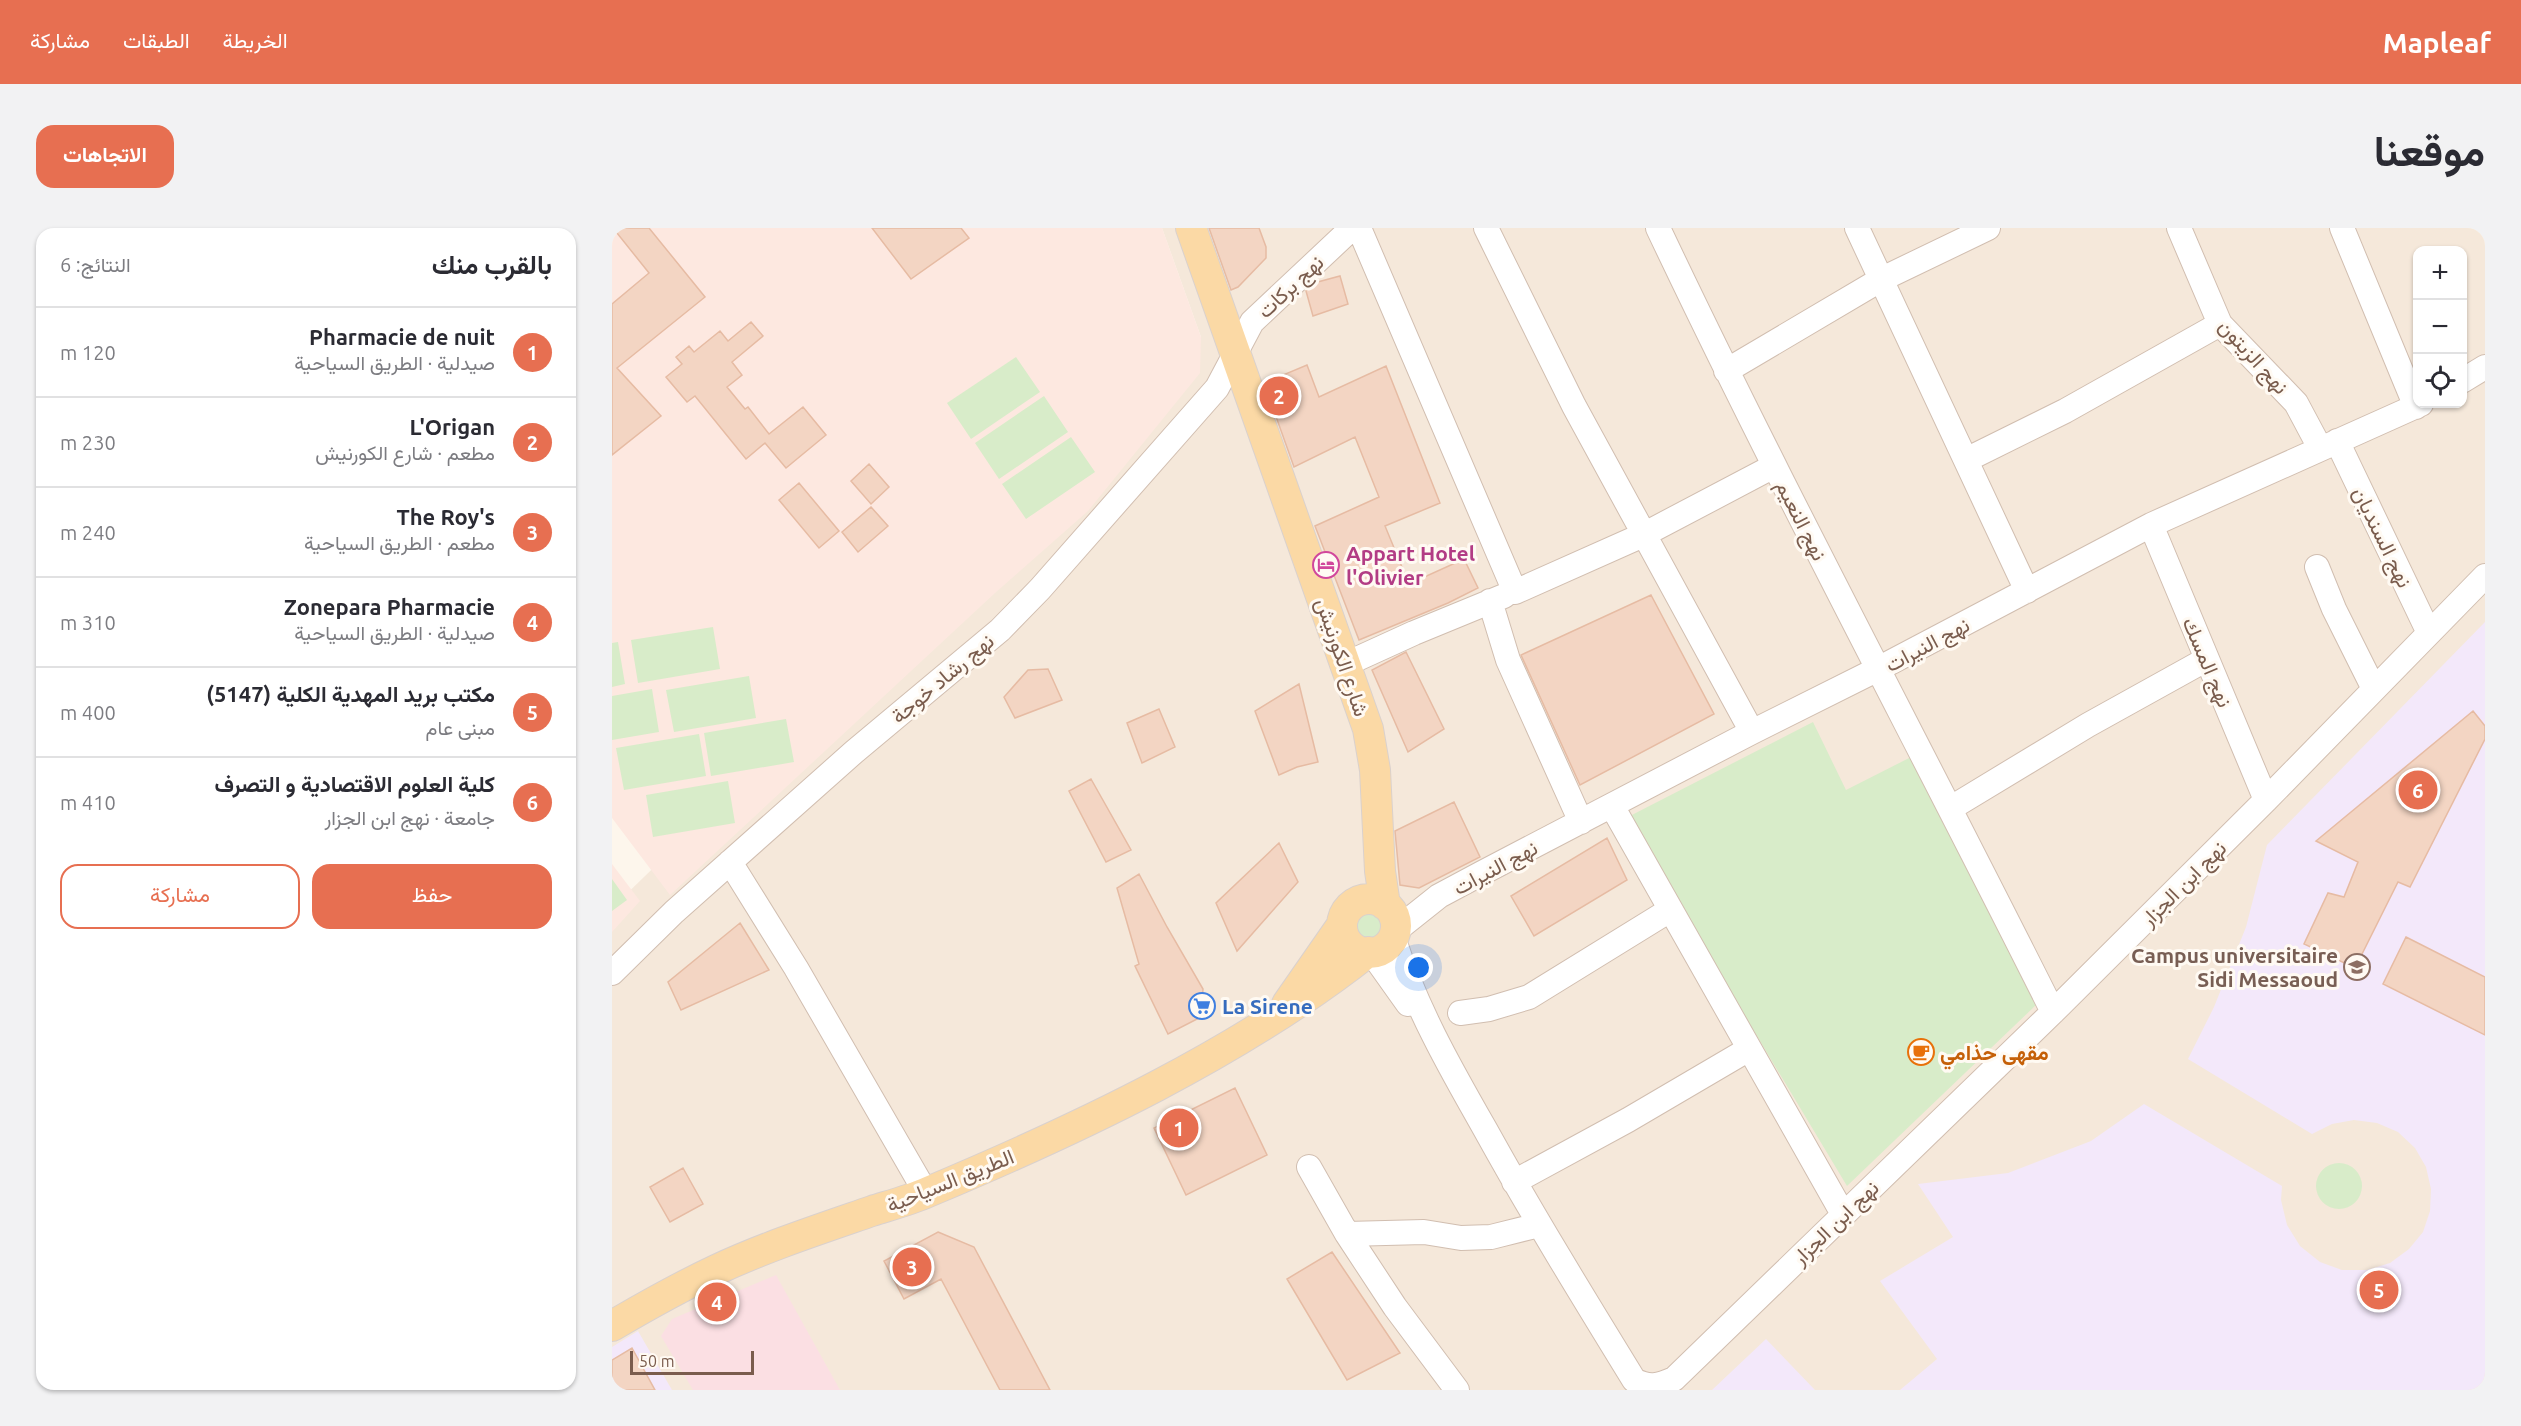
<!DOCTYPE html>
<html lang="ar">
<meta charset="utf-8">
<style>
:root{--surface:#fff;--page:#f2f2f3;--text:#2b2b33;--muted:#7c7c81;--line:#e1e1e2;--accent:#e76f51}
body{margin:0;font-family:Ubuntu,Vazirmatn,sans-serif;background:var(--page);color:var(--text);direction:rtl}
.controls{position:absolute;right:18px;top:18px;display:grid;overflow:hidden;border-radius:12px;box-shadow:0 2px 4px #0004}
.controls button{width:54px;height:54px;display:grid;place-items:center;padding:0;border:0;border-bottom:2px solid var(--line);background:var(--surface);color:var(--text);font:30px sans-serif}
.scale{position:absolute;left:18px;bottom:15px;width:124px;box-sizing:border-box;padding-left:6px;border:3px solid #7a5c4d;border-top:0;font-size:16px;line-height:21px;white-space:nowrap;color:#7a5c4d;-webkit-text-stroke:4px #fffaf3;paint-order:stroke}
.you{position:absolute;left:807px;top:740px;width:21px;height:21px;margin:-15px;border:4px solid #fff;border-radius:50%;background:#1a73e8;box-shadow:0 0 0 9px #1a73e833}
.badge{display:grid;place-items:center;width:39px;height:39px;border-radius:50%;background:var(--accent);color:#fff;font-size:20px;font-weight:700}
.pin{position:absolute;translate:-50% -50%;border:3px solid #fff;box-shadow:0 2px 6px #0006}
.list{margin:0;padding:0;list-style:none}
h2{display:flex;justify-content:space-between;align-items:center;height:78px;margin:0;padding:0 24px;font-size:26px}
h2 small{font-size:20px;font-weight:400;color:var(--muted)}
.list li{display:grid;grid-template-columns:39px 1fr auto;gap:18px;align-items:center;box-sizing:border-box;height:90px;padding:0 24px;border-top:2px solid var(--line)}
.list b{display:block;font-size:22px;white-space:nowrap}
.list p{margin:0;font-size:20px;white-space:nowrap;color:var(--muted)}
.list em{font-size:20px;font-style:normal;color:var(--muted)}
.actions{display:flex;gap:12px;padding:18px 24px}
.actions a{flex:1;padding:14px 0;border:2px solid var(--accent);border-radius:18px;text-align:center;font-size:21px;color:var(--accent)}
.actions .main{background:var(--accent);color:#fff}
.icon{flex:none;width:33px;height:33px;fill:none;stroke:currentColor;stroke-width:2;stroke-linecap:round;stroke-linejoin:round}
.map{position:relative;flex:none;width:1873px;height:1162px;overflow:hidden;direction:ltr;border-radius:18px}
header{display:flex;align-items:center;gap:36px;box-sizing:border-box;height:84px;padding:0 30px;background:var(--accent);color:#fff}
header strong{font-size:28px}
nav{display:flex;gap:33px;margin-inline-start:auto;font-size:21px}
.intro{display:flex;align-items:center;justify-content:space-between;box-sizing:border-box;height:144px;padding:0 36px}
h1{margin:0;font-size:42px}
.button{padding:15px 27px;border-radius:18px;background:var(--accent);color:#fff;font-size:21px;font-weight:700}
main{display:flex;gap:36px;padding:0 36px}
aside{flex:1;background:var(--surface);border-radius:18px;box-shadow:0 2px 4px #0004}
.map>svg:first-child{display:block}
.residential{fill:#f5e8da;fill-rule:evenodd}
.commercial{fill:#fde8e0}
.education{fill:#f3e8fa}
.medical{fill:#fbdfe3}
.green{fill:#d8ecc9}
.building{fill:#f3d5c3;stroke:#e6bba3;stroke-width:1.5}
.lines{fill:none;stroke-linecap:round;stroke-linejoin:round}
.minor-casing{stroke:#d1beb0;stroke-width:26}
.major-casing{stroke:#dad1cd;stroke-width:32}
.minor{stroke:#fff;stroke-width:24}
.major{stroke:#fbd9a5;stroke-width:30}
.labels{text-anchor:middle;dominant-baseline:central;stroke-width:6;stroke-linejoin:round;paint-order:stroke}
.street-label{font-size:21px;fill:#7a5c4d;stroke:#fffaf3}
.hotel-label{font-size:21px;font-weight:bold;fill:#b23c85;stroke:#fffaf3;text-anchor:start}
.education-label{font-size:21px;font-weight:bold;fill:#785e54;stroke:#fffaf3;text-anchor:end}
.shop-label{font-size:21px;font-weight:bold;fill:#366cbe;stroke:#fffaf3;text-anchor:start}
.food-label{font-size:21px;font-weight:bold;fill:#c56008;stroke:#fffaf3;text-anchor:start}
</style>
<header>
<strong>Mapleaf</strong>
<nav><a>الخريطة</a><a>الطبقات</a><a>مشاركة</a></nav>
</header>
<div class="intro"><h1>موقعنا</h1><a class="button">الاتجاهات</a></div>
<main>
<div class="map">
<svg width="1873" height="1162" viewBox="0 0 1873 1162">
<rect width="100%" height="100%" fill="#fdf6ec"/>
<!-- residential -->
<path class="residential" d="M 550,0 L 1873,0 L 1873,1162 L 0,1162 L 0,680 L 589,109 ZM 1806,22 L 1850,22 L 1850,176 L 1806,176 Z"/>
<!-- commercial -->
<path class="commercial" d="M 0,0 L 550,0 L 589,109 L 588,145 L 476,283 L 383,365 L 58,667 L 0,590 Z
M 0,636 L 28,673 L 0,704 Z"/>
<!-- education -->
<path class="education" d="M 1873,394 L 1873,1162 L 1288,1162 L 1325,1131 L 1268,1053 L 1341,1009 L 1306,956 L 1396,945 L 1479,913 L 1532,876 L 1670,958 L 1669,972 L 1675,997 L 1688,1018 L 1708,1034 L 1730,1042 L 1755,1042 L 1778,1035 L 1797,1021 L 1811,1004 L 1818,983 L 1819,961 L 1814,939 L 1803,920 L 1786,904 L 1765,895 L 1742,892 L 1720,896 L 1700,906 L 1576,831 L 1602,779 L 1634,699 L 1655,617 Z
M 26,1103 L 60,1162 L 0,1162 L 0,1119 Z
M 1154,1111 L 1203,1162 L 1100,1162 Z"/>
<!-- medical -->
<path class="medical" d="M 164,1047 L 228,1162 L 81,1162 L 49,1108 L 60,1091 Z"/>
<!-- green -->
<path class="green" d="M 404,129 L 428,164 L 359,211 L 335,175 Z
M 432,168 L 456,204 L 387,251 L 363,215 Z
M 459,209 L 483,244 L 414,291 L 390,256 Z
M 101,399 L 108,441 L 26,455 L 19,412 Z
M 6,414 L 13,456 L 0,459 L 0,415 Z
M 137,448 L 144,490 L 62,504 L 54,462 Z
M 40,461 L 47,504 L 0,512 L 0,468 Z
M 174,491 L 182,534 L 99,548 L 92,505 Z
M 1201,494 L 1234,562 L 1303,527 L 1424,777 L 1235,958 L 1014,590 Z
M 87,506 L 94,548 L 12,562 L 4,520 Z
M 116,553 L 123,595 L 41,609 L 34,567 Z
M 0,651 L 15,672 L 0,683 Z
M740 699a17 17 0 1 1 34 0a17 17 0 1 1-34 0Z
M1704 958a23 23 0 1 1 46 0a23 23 0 1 1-46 0Z"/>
<!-- building -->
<path class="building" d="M 1,0 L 37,0 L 93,69 L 5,140 L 49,188 L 0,227 L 0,76 L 37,45 Z
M 260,0 L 349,0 L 357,10 L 299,51 Z
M 597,0 L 647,0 L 654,19 L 654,30 L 626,59 L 619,62 Z
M 728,48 L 736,76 L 701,88 L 694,63 L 702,55 Z
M 139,94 L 151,108 L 120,134 L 130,147 L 115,159 L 133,181 L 136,179 L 157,206 L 191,179 L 214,207 L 174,240 L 153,215 L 134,231 L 83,168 L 75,174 L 54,149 L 70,136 L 64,129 L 77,118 L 82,124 L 108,103 L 116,113 Z
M 695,137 L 707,169 L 774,138 L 828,275 L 773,298 L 797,356 L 852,331 L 866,360 L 836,375 L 747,412 L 703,298 L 767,269 L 743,209 L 682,239 L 652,155 Z
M 257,236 L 277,259 L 259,276 L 239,253 Z
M 187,255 L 227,303 L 207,320 L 167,272 Z
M 259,279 L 276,298 L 246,324 L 230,304 Z
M 1039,367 L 1102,486 L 968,557 L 909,427 Z
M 794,424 L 832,501 L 796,524 L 760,442 Z
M 436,441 L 450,472 L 403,490 L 392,469 L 416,442 Z
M 687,456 L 706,534 L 685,539 L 667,547 L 643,483 Z
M 547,481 L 563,519 L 530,535 L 515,495 Z
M 1861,483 L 1873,498 L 1873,511 L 1798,659 L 1786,654 L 1743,740 L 1692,716 L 1716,665 L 1732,669 L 1746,634 L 1704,613 Z
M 479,551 L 519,622 L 494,634 L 457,563 Z
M 842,574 L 868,629 L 807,660 L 788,657 L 783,603 Z
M 995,610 L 1015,652 L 922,708 L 899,668 Z
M 667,615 L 686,654 L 625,723 L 604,675 Z
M 527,646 L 555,699 L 591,761 L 589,789 L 556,806 L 523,738 L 527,736 L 505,660 Z
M 128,695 L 157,742 L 69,782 L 56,754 Z
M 1794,709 L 1873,749 L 1873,807 L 1771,756 Z
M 623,860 L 655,927 L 574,967 L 542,900 Z
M 71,940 L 91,976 L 58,994 L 38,959 Z
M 326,1004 L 362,1019 L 438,1162 L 388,1162 L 329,1051 L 292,1071 L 272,1033 Z
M 720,1024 L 788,1125 L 735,1152 L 675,1051 Z
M 20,1120 L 43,1162 L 0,1162 L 0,1132 Z"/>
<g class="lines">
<defs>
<path id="minor" d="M 747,0 L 903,364 L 1031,307 L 1162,238
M 874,0 L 962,178 L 1140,504
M 1046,0 C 1171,264 1310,522 1441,784
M 1245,0 L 1415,363
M 1567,0 L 1608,96 L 1684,175 L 1708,220
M 1730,0 L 1804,179
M 1114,143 L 1268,52 L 1376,0
M 1850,153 L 1873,139
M 1725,213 L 1817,405
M 1354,232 L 1453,183 L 1608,96
M 1539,297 L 1654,572
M 1705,339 L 1722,381 L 1762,461
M 878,373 L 896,432 L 969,594
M 734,436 L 802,405 L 892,368
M 1000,578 L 1231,986
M 1339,580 L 1476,497 L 1595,431
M 118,634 L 184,740 L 314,965
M 783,703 L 827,668 L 870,645 L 1140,504 L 1266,441 L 1539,297 L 1809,176
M 781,709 C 803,778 837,838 873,901 C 920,986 971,1069 1022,1152 C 1037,1160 1046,1158 1062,1151 L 1441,784 L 1654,572 L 1873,348
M 759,724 L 796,776
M 0,745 L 62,684 L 242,524 L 388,402 L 428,361 L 605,160 L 640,94 L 740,0
M 848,785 L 877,781 L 917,769 L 1058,682
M 697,939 L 735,1006 L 783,1079 L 845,1162
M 902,954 L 1016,892 L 1137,821
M 735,1006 L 812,1004 L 849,1010 L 879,1009 L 927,997"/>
<path id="major" d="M 579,0 L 756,501 L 763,542 L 768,643 L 773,677
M730 698a27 27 0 1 1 54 0a27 27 0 1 1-54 0Z
M 675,776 L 730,697
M 0,1098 C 34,1078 68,1059 104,1042 C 153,1019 208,1001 260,983 C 279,977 298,972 316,964 C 466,901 628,825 756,724"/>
</defs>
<!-- minor casing -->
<use href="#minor" class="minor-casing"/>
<!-- major casing -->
<use href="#major" class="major-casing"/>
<!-- minor -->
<use href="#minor" class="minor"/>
<!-- major -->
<use href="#major" class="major"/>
</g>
<!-- icons -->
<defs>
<symbol id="hotel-ring" viewBox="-11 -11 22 22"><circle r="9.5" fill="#fffaf3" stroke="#d1479c" stroke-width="1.5"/><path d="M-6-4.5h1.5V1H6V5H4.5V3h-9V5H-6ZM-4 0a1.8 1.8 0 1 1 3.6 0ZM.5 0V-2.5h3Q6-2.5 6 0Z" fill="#d1479c"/></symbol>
<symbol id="university-ring" viewBox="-11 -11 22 22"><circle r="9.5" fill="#fffaf3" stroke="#8d6e63" stroke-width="1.5"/><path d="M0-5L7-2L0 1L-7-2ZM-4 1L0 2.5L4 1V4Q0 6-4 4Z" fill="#8d6e63"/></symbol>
<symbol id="supermarket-ring" viewBox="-11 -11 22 22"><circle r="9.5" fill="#fffaf3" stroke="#3f7fe0" stroke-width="1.5"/><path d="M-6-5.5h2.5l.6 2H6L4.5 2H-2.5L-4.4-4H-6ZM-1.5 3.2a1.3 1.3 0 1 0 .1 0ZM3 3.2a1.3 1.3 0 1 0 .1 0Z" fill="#3f7fe0"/></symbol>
<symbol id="cafe-ring" viewBox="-11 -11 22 22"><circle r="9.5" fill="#fffaf3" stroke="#e8710a" stroke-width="1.5"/><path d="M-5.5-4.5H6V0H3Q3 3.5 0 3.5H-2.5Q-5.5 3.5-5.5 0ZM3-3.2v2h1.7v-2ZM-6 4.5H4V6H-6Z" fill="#e8710a"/></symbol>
</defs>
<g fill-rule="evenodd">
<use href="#hotel-ring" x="699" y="322" width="30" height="30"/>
<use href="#university-ring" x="1730" y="724" width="30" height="30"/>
<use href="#supermarket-ring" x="575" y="763" width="30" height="30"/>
<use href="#cafe-ring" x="1294" y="809" width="30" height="30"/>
</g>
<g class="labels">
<!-- street labels -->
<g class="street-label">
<text transform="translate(678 58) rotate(-43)">نهج بركات</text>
<text transform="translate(1642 128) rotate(48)">نهج الزيتون</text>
<text transform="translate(1190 292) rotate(63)">نهج النعيم</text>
<text transform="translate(1771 309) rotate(64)">نهج السنديان</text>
<text transform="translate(1315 416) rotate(-28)">نهج النيرات</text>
<text transform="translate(731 429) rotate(71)">شارع الكورنيش</text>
<text transform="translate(1596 434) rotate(67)">نهج المسك</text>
<text transform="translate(330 450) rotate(-40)">نهج رشاد خوجة</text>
<text transform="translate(883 639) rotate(-28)">نهج النيرات</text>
<text transform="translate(1571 655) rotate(-45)">نهج ابن الجزار</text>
<text transform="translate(338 952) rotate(-22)">الطريق السياحية</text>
<text transform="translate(1223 994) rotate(-44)">نهج ابن الجزار</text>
</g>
<!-- hotel labels -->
<g class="hotel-label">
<text x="734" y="325">Appart Hotel<tspan x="734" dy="24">l'Olivier</tspan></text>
</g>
<!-- education labels -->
<g class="education-label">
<text x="1726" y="727">Campus universitaire<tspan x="1726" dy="24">Sidi Messaoud</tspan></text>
</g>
<!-- shop labels -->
<g class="shop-label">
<text x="610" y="778">La Sirene</text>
</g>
<!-- food labels -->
<g class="food-label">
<text x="1328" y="824">مقهى حذامي</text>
</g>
</g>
</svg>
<div class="controls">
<button>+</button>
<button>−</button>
<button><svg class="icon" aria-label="locate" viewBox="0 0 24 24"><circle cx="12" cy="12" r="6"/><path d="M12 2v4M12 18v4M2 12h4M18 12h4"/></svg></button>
</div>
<div class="scale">50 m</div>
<div class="you"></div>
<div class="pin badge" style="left:567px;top:900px">1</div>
<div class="pin badge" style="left:667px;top:168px">2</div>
<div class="pin badge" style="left:300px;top:1039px">3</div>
<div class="pin badge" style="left:105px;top:1074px">4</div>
<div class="pin badge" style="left:1767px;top:1062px">5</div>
<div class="pin badge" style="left:1806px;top:562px">6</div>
</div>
<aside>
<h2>بالقرب منك<small>النتائج: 6</small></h2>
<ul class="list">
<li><span class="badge">1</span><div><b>Pharmacie de nuit</b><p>صيدلية · الطريق السياحية</p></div><em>120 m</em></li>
<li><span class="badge">2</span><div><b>L'Origan</b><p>مطعم · شارع الكورنيش</p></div><em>230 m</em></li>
<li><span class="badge">3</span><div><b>The Roy's</b><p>مطعم · الطريق السياحية</p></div><em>240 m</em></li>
<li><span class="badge">4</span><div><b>Zonepara Pharmacie</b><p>صيدلية · الطريق السياحية</p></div><em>310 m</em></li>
<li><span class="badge">5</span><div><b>مكتب بريد المهدية الكلية (5147)</b><p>مبنى عام</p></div><em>400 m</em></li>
<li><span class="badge">6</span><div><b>كلية العلوم الاقتصادية و التصرف</b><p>جامعة · نهج ابن الجزار</p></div><em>410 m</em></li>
</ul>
<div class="actions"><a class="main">حفظ</a><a>مشاركة</a></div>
</aside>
</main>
